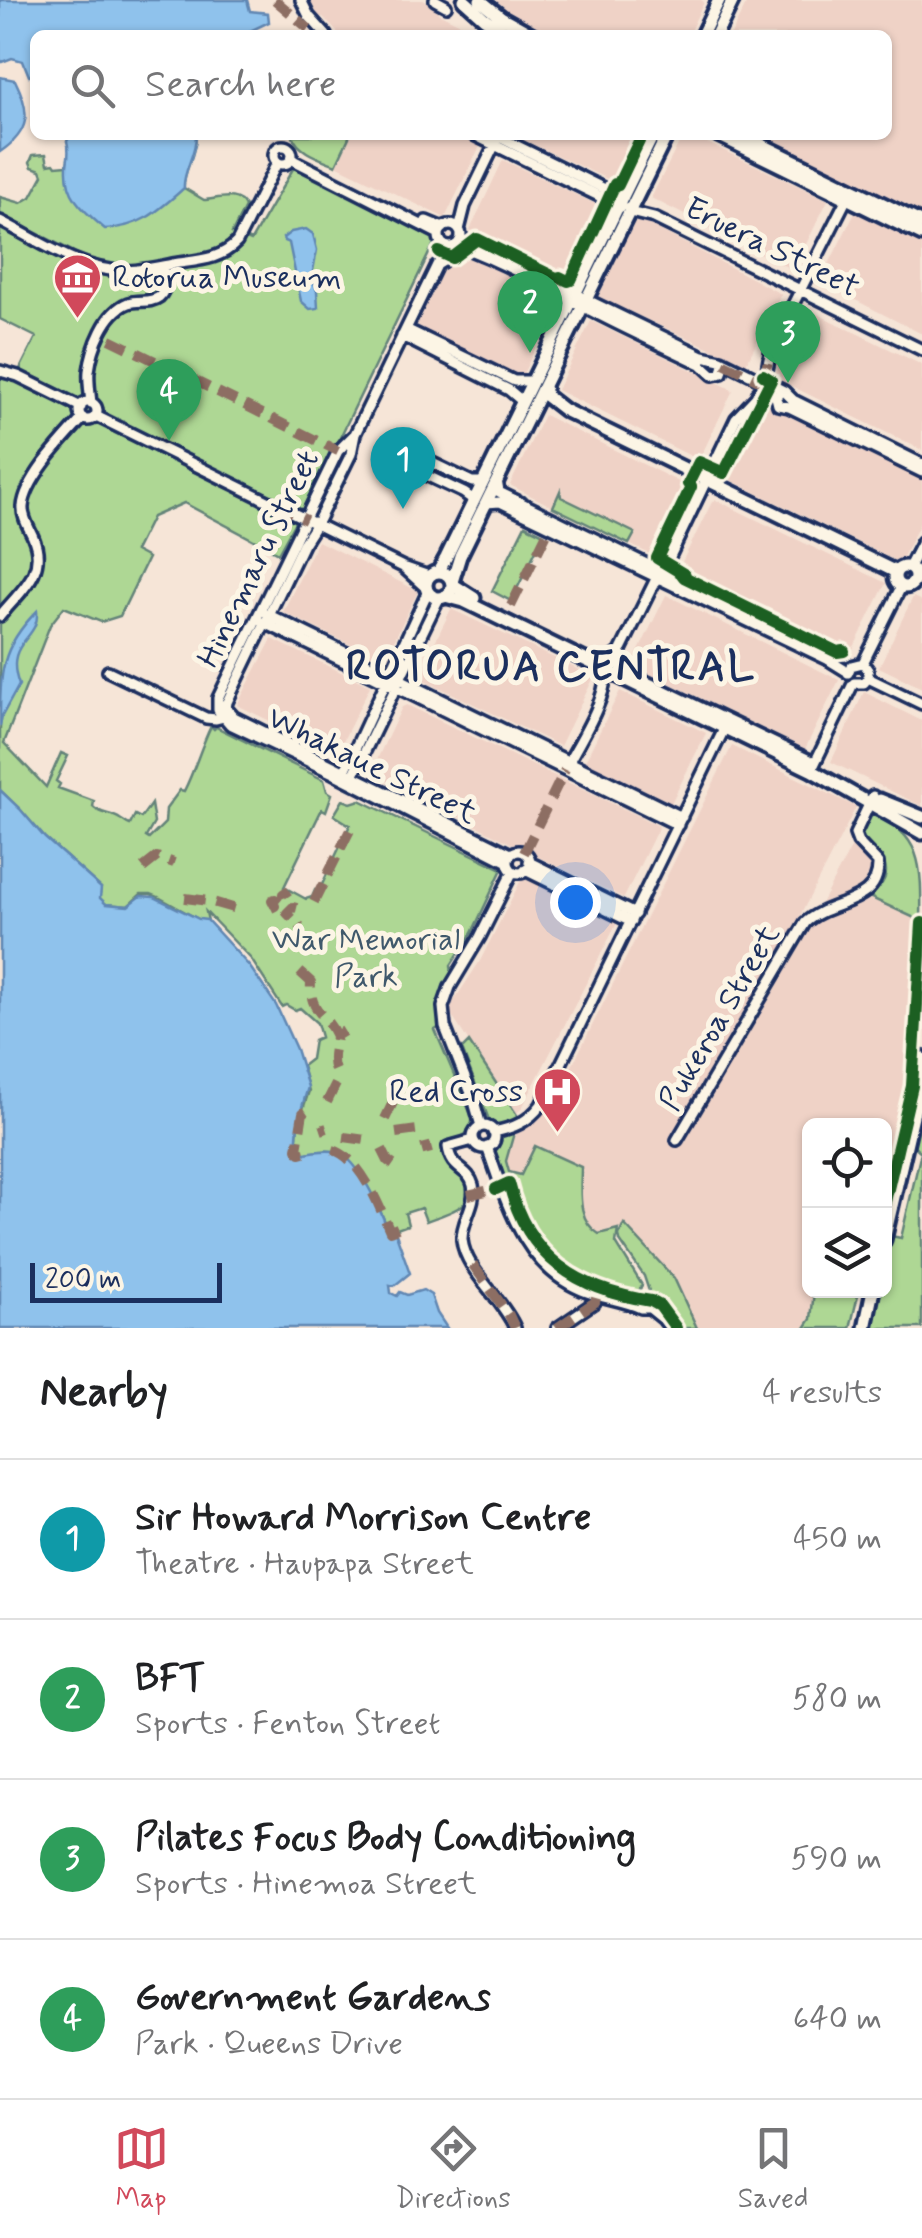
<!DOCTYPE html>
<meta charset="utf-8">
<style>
:root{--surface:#fff;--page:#f2f2f2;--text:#202124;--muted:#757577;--line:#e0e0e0;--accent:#d1495b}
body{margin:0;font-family:Mynerve,sans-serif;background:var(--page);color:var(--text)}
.controls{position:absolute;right:30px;bottom:30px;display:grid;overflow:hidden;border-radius:15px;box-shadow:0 2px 8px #0004}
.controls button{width:90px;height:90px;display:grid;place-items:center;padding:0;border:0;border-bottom:2px solid var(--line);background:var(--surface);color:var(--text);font:50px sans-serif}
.scale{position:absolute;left:30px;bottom:25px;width:192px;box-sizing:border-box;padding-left:10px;border:5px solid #1b2f5e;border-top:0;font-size:28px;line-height:35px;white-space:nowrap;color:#1b2f5e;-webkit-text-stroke:8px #fcf5e5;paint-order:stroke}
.you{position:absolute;left:575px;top:902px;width:35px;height:35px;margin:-25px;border:8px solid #fff;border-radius:50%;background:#1a73e8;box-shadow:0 0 0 15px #1a73e833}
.badge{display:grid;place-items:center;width:65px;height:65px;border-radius:50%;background:var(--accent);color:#fff;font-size:32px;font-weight:700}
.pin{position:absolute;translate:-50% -82px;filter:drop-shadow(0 2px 5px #0008)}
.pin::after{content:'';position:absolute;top:52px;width:35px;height:30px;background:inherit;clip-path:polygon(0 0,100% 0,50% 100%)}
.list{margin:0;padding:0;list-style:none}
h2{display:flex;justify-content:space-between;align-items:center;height:130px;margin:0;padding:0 40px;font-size:42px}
h2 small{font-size:32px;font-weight:400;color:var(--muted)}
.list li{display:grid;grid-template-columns:65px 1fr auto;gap:30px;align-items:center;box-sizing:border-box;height:160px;padding:0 40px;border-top:2px solid var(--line)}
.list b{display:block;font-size:38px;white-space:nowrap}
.list p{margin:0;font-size:32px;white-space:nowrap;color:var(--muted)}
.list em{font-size:32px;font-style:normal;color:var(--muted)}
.icon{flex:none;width:55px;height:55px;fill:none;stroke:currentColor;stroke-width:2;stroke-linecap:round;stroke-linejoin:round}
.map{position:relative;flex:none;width:922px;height:1328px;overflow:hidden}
.search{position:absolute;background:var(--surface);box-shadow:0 2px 8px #0004;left:30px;right:30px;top:30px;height:110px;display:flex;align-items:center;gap:25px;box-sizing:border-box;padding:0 35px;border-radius:15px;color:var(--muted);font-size:38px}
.sheet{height:770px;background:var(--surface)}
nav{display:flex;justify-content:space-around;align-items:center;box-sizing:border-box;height:140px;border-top:2px solid var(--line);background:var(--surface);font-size:28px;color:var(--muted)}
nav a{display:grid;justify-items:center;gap:5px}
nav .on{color:var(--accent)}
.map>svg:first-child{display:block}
.built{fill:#efd2c6}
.green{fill:#aed794;stroke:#648379;stroke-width:2.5}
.water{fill:#8fc2ec;stroke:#6187b3;stroke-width:2.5}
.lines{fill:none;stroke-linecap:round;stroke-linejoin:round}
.minor-casing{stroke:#1b2f5e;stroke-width:16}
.major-casing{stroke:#1b2f5e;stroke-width:19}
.minor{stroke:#fcf5e5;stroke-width:9}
.major{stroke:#fcf5e5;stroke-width:11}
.quiet{stroke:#8d6e63;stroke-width:10;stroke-dasharray:20 10;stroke-linecap:butt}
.cycleway-casing{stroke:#fcf5e5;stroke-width:19}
.cycleway{stroke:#1b5e20;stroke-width:12}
.labels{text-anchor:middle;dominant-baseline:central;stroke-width:10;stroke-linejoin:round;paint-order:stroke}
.street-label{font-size:32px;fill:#1b2f5e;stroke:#fcf5e5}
.poi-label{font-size:32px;fill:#1b2f5e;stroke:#fcf5e5;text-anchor:start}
.park-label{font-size:32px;fill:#40596c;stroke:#fcf5e5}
.district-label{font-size:42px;font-weight:bold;letter-spacing:2.5px;fill:#1b2f5e;stroke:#fcf5e5}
</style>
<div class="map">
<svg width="922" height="1328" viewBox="0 0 922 1328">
<rect width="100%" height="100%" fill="#f6e5d7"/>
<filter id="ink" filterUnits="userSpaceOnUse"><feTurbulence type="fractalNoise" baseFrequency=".01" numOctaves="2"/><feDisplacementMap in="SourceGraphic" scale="20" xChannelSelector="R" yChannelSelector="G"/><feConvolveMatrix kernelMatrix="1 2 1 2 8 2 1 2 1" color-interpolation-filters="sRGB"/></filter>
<g filter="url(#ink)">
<!-- built -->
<path class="built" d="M 308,0 L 423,0 L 437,7 L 438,13 L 483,35 L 340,35 L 323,17 L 315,17 Z
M 496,0 L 701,0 L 704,2 L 688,35 L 554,35 L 507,11 Z
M 748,0 L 922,0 L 922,215 L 758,135 L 887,135 L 887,35 L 731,35 Z
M 350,135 L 458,135 L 480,146 L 445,218 L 336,165 Z
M 513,135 L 639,135 L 616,183 Z
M 683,135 L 691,135 L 828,200 L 793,270 L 651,198 Z
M 503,160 L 604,208 L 571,275 L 567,277 L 470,230 Z
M 856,210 L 922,244 L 922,334 L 820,282 Z
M 633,216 L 781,294 L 746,364 L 594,296 Z
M 458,251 L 559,300 L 521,378 L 416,326 L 450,254 Z
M 807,309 L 922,365 L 922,450 L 773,377 Z
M 591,321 L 733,390 L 699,460 L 557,390 Z
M 760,399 L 922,478 L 922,519 L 900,563 L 720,475 Z
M 544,415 L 683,484 L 686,489 L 652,555 L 629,544 L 634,532 L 560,497 L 560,492 L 553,507 L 510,485 Z
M 716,500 L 886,583 L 853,649 L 850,651 L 679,568 L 712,502 Z
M 318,541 L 418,591 L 384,661 L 283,612 Z
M 666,595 L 839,680 L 805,749 L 632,665 Z
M 913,597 L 922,601 L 922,688 L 879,667 Z
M 451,609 L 594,677 L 560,746 L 418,677 Z
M 272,639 L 370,686 L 337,753 L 237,705 Z
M 620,691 L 706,733 L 671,803 L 585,761 Z
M 864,692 L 922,721 L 922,806 L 831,762 Z
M 407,705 L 659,826 L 624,898 L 526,851 L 371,772 L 402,707 Z
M 732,746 L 856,807 L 785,945 L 796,950 L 859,833 L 882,856 L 887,866 L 885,878 L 879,889 L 870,897 L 921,921 L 906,1087 L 893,1152 L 885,1152 L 884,1126 L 810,1126 L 810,1290 L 814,1291 L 811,1319 L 805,1328 L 697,1328 L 674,1278 L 625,1225 L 621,1229 L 612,1229 L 599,1234 L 585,1223 L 582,1208 L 581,1167 L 521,1176 L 508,1172 L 506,1161 L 514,1133 L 528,1127 L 544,1108 L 549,1112 Z
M 523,876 L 617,923 L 522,1108 L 516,1114 L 448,1010 L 480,961 Z"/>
<!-- green -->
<path class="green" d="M 71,135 L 196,135 C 196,155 182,173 184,188 L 204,200 C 218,199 238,191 245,207 L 232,233 L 251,241 L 294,167 L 433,235 L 434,243 L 306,508 L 302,509 L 278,553 L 184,503 L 152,517 L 135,551 L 148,558 L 120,616 L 101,622 L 64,607 L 50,625 L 4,743 L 46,787 L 61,753 L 68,756 L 56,781 L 60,784 L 58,788 L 94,801 L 93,807 C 100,814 112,813 120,819 C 124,821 126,824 130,825 L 135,815 L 141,818 L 151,804 L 154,823 L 146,837 L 149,839 L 165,823 L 166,809 L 180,790 L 184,791 C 195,769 200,749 211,726 L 214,729 L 216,727 L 324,780 L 327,791 L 332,794 L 326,811 L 322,809 L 284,887 L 306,899 L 312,897 L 315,890 L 319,891 L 350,825 L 334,815 L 343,800 L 351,803 L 360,800 L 502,869 L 472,933 L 451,965 L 452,974 C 440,991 435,1006 440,1027 L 435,1030 L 472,1117 C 474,1136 456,1139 443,1145 C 448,1161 450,1161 461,1173 C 488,1204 447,1213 426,1221 L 421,1208 L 405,1213 L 408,1225 L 389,1232 C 382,1213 358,1161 339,1153 C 329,1148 311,1153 300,1154 L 296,1150 L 298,1124 L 309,1091 L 302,1066 L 311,1059 L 314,1040 L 321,1037 L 317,1023 L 300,1008 L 295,1010 L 286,1005 L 282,1007 L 251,959 L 206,912 L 208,921 L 200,920 L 158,897 L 151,894 L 141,894 L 128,906 L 106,904 L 99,898 L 101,888 L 45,838 L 20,809 L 0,790 L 0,375 L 11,380 L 18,373 L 36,337 L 0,319 L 0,224 L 73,264 L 82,256 L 0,214 L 0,197 L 21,203 L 31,197 L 43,175 L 41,170 L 32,167 L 30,162 L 33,155 L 46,154 L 48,164 L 54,163 L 56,166 L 67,165 L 70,148 L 67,141 Z
M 292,135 L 350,135 L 336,165 C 319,158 299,153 292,135 Z
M 560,491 L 561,497 L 635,533 L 629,544 L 553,507 Z
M 525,525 L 544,534 L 511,601 L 492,591 Z
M 870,814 C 922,833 922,864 921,921 L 869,897 C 904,868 877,857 859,833 Z
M 469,1042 L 519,1118 C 510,1126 499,1126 489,1120 L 462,1049 Z
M 922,1111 L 922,1328 L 871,1328 L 879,1291 L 884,1290 L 885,1264 L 891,1236 L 901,1238 L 921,1152 L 912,1144 Z
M 514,1133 L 506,1161 L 509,1172 L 521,1175 L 535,1146 L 581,1167 C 581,1191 576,1220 599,1234 L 618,1229 L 616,1243 L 642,1285 L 638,1293 C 558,1276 545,1262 512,1188 L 507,1186 L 494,1151 L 499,1136 Z
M 624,1224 L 674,1278 L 697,1328 L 679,1328 L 668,1313 L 651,1297 L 644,1276 L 620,1241 L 619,1235 Z
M 814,1291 L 859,1291 L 850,1328 L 805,1328 L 811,1319 Z"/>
<!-- water -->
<path class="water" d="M 0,0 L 247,0 L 250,11 L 268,13 L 269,22 L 248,32 L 247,35 L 35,35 L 35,74 L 29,76 L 23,61 L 12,58 L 2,62 L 0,59 Z
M 0,77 L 15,80 C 31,112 31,131 0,152 Z
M 71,135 L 196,135 C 196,155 182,173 184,188 C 158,211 142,227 105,229 C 84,211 65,197 67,166 C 68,156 70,151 67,141 Z
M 306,229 L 313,234 L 317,250 L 312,276 L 317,291 L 318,308 L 310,309 L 301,301 L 289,243 L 284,241 L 283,238 L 291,232 Z
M 37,611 C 40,641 3,640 19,685 L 2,716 L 0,726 C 0,672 0,648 37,611 Z
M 0,790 L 20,809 L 45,838 L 101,888 L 100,898 L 106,904 L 128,906 L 141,896 L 154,897 L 199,919 L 207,920 L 250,967 L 276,1005 L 296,1049 L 308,1087 L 302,1107 L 303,1110 L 298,1124 L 296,1150 L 300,1154 C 310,1152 324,1150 334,1151 C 357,1154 381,1212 389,1232 L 395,1231 L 410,1273 L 394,1286 L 390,1285 L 391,1293 L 397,1296 L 400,1292 L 407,1295 L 423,1290 L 431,1295 L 437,1313 L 447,1328 L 0,1328 Z"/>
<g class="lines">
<defs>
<path id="minor" d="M 301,0 L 309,16 L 326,35
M 435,0 L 446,6
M 474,135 L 607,200 L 616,210 L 621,207
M 495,135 L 607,190 L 618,192 L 626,188
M274 155a9 9 0 1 1 18 0a9 9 0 1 1-18 0Z
M 291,159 L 439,234
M 628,208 L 634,213 L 654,218 L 922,350
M 0,221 C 38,240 80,271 124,271 C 142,271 161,266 179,263 C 201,260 221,259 237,242 L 277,163
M 426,221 L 443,228
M439 236a11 11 0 1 1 22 0a11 11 0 1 1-22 0Z
M 459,230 L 465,206 L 496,142
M 456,245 C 496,259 532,278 569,299 C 611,322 657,343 701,364 L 713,375 L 722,373 L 724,363
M 546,285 L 555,285 L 569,291 L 703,356 L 721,360 L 784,391 L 793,400 L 922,464
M 406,329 L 514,381 L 533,381
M 402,336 L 509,390 L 523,402
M 0,371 L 18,376 L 81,407
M 781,391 L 776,397 L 778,405 L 789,407 L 922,472
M79 411a9 9 0 1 1 18 0a9 9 0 1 1-18 0Z
M 91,403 C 90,393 88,381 89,371 C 92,348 105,312 128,303 C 138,299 150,304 159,297 C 168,289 164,276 163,266
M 96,416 L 280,507
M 355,434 L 338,451 L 218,698 L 218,710 L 230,724 L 333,773 L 508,862
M 497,480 L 499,492 L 669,575 L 686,589
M 473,503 L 471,498 L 464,493 L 398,462 L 403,449 L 472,482 L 483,482
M 486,503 L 500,502 L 827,659 L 848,672
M 287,510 L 403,567 L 426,588
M 909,567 L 922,542
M 406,568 L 429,576
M 267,614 L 682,817
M 0,616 C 21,590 48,572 33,537 C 29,528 22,517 23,507 C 25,479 64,439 83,418
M 263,622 L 678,825
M 606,663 L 620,652
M 108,671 L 206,718 L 216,719 L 228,716
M 622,671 L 619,662 L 621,650 L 655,581 L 664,569 L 736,418 L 756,397 L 766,376 L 771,348 L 848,196
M 848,673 L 851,666 L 863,663 L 901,587
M 868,678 L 922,704
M 226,708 L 227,702 L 303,544 L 319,519 L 351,454 L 355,434 L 437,265 L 442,262 L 450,248
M 226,708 L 234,717 L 511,854
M 566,767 C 579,742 608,698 605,671
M 813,767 L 852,686 L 854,683 L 864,683 L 868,678 L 868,670 L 863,663
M 343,775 L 428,591
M 351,780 L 439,598
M508 862a11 11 0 1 1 22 0a11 11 0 1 1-22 0Z
M 529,862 L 635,914
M 525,870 L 631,922
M 481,1126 L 473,1098 L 445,1027 L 443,1007 L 450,987 L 480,937 L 513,871
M473 1137a11 11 0 1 1 22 0a11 11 0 1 1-22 0Z
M 493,1132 C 514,1128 528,1122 541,1105 L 727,723
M 473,1140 L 448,1147 C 451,1171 468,1167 473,1185 C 477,1204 461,1221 462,1240 C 465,1270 503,1299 515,1328
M 677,1140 L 805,923 C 828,900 880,906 878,863 L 858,842 L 855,834 L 873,796
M 487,1147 C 507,1202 523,1266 582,1290 C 601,1298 622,1300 641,1308 L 648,1308
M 647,1306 L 663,1319 L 670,1328
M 557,1328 L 595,1302 L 598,1291"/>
<path id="major" d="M 464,0 L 484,18 L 509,35
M 480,0 L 501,17 L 533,35
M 702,35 L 719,0
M 716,35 L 733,0
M 718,135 L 922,235
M 742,135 L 922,223
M 544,386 L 546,396 L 564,410 L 896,572
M895 577a10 10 0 1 1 20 0a10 10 0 1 1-20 0Z
M 438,572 L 446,558 L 653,135
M426 585a13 13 0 1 1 26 0a13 13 0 1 1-26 0Z
M 452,582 L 460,556 L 667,135
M 452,584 L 474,598
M 445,596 L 464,601 L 811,770 L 922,833
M 634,677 L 811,762
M 880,800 L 922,817
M 884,1240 L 918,1094 L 922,1058
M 865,1328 L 873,1290"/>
</defs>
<!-- minor casing -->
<use href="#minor" class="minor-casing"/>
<!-- major casing -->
<use href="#major" class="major-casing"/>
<!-- minor -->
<use href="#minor" class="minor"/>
<!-- major -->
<use href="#major" class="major"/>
<!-- quiet -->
<path class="quiet" d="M 275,0 L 309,29
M 110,339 L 338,451
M 724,363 L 769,385
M 763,382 L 771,348
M 274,504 L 306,520
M 511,606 L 547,533
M 524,853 L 565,770
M 143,868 L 157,857 L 174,863
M 185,898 L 209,901 L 243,911
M 314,902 L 353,824
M 271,908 L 275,906 L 272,900 L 275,899 L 281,904 L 285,899 L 283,894 L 289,890
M 297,908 L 293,907 L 287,913 L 301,927
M 300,972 L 311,982 C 309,1014 326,1012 336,1036
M 335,1070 C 330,1059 335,1047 336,1036 L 344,1031
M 327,1102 L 339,1078
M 306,1111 L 303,1113 L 297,1149 L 300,1153 L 309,1151
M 385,1119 L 397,1094
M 321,1130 L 327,1128
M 396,1133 L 418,1130
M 344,1137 L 373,1141
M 425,1143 L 428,1154
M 382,1149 L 388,1161 L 395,1166
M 333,1150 C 361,1158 379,1206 390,1231 L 402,1226
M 468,1195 L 486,1191
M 473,1265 L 509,1315 L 515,1328
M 557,1328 L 595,1302 L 598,1291"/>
<defs>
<path id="cycleway" d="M 439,252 L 452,258 L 477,239 L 556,278 L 560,277 L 568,281 L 571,280 L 615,184 L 618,185 L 642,135
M 681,573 L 684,577 L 837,652 L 844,651
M 685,575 L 657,558 L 691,487 L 688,484 L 699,462 L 724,473 L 771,380 L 763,375
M 496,1189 L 509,1183 C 527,1258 578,1290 651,1301 L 660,1306 L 676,1328
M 884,1206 L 912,1086 L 922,923"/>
</defs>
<!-- cycleway casing -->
<use href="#cycleway" class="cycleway-casing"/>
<!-- cycleway -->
<use href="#cycleway" class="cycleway"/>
</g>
</g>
<!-- icons -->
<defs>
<symbol id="museum-pin" viewBox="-11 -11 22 30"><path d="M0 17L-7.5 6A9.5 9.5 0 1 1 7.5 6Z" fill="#d1495b" stroke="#fcf5e5"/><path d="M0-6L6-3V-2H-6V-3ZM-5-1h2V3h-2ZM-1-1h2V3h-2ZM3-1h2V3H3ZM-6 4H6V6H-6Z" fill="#fff"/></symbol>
<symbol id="hospital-pin" viewBox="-11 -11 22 30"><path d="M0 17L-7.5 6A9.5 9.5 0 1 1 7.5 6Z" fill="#d1495b" stroke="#fcf5e5"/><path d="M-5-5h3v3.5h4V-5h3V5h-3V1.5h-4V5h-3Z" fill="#fff"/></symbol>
</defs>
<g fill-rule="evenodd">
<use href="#museum-pin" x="50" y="250" width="55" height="75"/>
<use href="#hospital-pin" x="530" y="1064" width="55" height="75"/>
</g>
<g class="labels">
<!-- street labels -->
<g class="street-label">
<text transform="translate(772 248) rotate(26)">Eruera Street</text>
<text transform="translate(259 559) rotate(-64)">Hinemaru Street</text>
<text transform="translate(372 766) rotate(26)">Whakaue Street</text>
<text transform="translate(720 1018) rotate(-60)">Pukeroa Street</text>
</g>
<!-- poi labels -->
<g class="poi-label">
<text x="112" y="278">Rotorua Museum</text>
<text x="523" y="1092" text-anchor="end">Red Cross</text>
</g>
<!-- park labels -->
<g class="park-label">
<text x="366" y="940">War Memorial<tspan x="366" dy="37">Park</tspan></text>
</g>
<!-- district labels -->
<g class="district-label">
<text x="551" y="668">ROTORUA CENTRAL</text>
</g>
</g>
</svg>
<div class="controls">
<button><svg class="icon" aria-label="locate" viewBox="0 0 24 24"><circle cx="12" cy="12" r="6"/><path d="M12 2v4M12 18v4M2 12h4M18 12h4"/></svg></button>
<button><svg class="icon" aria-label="layers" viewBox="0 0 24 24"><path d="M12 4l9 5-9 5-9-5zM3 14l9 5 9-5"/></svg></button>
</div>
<div class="scale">200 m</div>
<div class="you"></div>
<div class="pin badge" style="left:403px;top:509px;background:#0f9aa8">1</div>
<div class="pin badge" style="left:530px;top:353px;background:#2e9e5b">2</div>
<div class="pin badge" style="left:788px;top:383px;background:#2e9e5b">3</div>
<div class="pin badge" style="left:169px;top:441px;background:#2e9e5b">4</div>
<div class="search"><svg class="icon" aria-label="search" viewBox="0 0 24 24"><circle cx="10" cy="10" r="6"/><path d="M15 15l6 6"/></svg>Search here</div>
</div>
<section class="sheet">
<h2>Nearby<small>4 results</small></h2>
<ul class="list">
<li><span class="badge" style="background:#0f9aa8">1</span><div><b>Sir Howard Morrison Centre</b><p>Theatre · Haupapa Street</p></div><em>450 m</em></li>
<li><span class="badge" style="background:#2e9e5b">2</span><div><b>BFT</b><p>Sports · Fenton Street</p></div><em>580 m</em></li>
<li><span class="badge" style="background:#2e9e5b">3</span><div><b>Pilates Focus Body Conditioning</b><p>Sports · Hinemoa Street</p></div><em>590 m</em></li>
<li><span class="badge" style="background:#2e9e5b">4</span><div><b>Government Gardens</b><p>Park · Queens Drive</p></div><em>640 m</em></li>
</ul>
</section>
<nav>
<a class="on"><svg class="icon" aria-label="map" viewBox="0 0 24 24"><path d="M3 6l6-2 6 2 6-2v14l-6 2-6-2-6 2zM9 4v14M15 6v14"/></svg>Map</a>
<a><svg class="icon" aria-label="directions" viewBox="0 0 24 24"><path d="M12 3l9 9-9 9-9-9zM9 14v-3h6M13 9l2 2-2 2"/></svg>Directions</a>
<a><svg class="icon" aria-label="saved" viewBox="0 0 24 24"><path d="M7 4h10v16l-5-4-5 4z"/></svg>Saved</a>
</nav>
